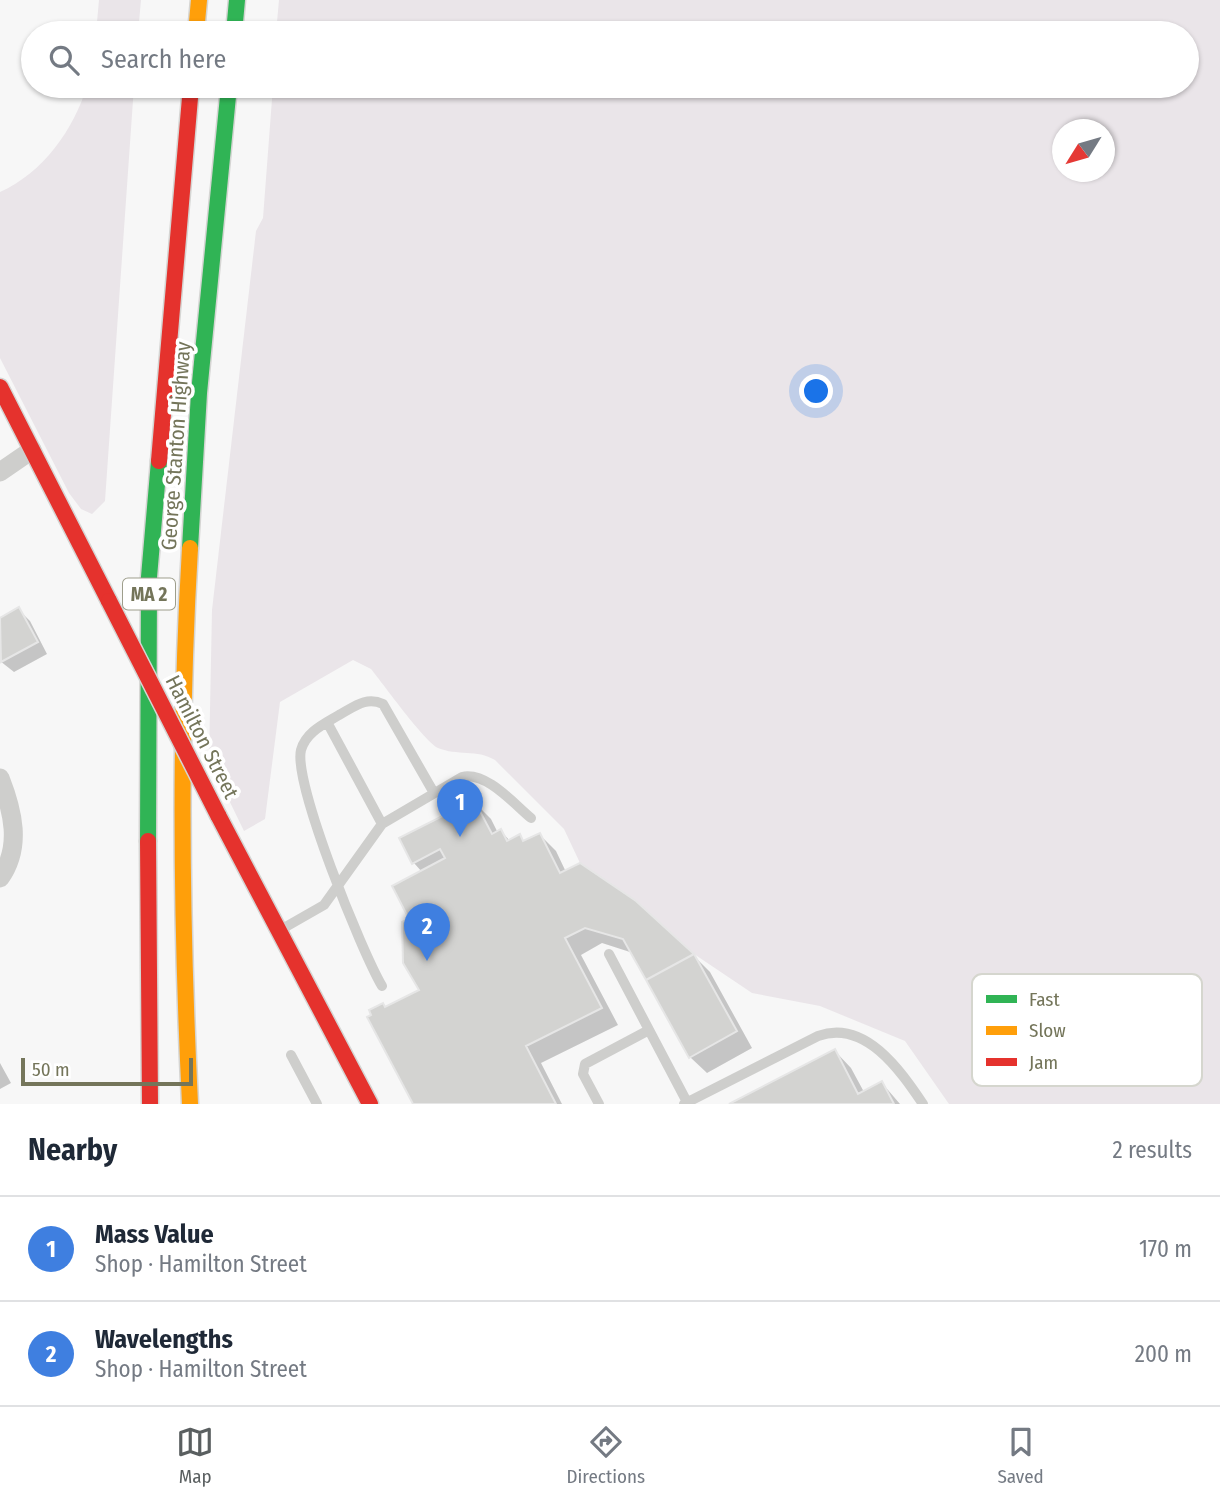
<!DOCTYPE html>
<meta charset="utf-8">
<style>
:root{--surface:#fff;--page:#f6f6f7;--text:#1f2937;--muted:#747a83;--line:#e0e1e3;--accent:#5a5f60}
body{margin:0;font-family:"Fira Sans Condensed",sans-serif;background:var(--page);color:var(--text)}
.compass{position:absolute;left:1052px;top:119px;width:63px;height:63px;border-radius:50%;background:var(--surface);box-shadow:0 2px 5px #0004;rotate:233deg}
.scale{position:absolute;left:21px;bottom:18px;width:172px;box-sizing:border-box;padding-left:7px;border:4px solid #74755a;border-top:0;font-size:19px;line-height:24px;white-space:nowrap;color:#74755a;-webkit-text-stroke:5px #fff;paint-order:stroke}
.you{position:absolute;left:817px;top:392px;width:24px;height:24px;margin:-18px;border:5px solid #fff;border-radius:50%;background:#1a73e8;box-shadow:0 0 0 10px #1a73e833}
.badge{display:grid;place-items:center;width:46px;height:46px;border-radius:50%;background:var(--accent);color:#fff;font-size:23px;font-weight:700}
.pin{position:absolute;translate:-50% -58px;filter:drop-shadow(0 2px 4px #0008)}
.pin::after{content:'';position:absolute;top:37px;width:24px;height:21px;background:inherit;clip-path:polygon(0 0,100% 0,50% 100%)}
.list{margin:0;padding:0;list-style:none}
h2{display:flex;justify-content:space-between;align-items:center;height:91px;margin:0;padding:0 28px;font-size:30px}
h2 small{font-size:23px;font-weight:400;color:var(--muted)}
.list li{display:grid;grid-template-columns:46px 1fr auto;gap:21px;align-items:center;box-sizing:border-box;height:105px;padding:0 28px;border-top:2px solid var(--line)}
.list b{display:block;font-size:26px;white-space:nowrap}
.list p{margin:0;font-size:23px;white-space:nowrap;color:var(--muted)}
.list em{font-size:23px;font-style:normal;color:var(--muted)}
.icon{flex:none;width:38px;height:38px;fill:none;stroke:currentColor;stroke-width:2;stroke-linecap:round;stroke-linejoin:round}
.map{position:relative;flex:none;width:1220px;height:1104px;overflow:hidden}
.search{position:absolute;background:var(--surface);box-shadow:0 2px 5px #0004;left:21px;right:21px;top:21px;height:77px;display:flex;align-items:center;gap:18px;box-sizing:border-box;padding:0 24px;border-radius:38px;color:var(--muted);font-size:26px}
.sheet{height:301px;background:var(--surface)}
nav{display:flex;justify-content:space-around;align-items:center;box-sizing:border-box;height:98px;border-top:2px solid var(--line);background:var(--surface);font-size:19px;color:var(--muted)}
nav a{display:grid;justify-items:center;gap:4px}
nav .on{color:var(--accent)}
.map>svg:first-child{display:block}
.green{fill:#eae5e9;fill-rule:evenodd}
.shadow{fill:#0003}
.building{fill:#d3d3d1;stroke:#e6e6e6;stroke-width:2}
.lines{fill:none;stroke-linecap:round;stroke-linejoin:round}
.fast-casing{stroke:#d5d5d3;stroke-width:19}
.slow-casing{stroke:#d5d5d3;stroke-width:19}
.jam-casing{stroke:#d5d5d3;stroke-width:19}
.lane{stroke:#cececc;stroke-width:10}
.street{stroke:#cececc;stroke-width:19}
.fast{stroke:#30b455;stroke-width:16}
.slow{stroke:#ff9f0a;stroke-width:16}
.jam{stroke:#e5322d;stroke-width:16}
.jam-bridge-casing{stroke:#d5d5d3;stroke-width:19;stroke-linecap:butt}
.jam-bridge{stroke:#e5322d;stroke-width:16}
.labels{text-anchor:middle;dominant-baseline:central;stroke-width:7;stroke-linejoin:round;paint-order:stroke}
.shield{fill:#fff;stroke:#9e9e8c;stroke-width:2}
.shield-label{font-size:19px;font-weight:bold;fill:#74755a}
.street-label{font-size:21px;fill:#74755a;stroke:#fff}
.key{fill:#fff;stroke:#d5d6ce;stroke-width:2}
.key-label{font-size:19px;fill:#74755a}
</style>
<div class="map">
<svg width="1220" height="1104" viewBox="0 0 1220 1104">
<rect width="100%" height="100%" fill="#f7f7f7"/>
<!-- green -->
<path class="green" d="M 99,0 L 141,0 L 138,33 L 96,33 Z
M 279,0 L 1220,0 L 1220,1104 L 949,1104 L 905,1041 L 820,1006 L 752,993 L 694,954 L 636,901 L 580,863 L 564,829 L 495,760 C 477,749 457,756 438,748 C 424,741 384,685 371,669 L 353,660 L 280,702 L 265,819 L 244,831 L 209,759 L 212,610 L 256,231 L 263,218 L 273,86 L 1187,86 L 1187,33 L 276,33 ZM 1062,130 L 1104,130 L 1104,172 L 1062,172 Z
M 87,86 L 134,86 L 105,501 L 92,514 L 81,509 L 69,493 L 0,358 L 0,192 C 43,173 74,129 87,86 Z"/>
<!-- shadow -->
<path class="shadow" d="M 19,610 L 30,621 L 47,654 L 14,672 L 0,661 L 0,620 Z
M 474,802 L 491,819 L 498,833 L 501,831 L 510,841 L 520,836 L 525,842 L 540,835 L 556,851 L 566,872 L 693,955 L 710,972 L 752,1048 L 707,1073 L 690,1057 L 633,953 L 602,943 L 581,955 L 618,1025 L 541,1063 L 562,1104 L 415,1104 L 421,990 L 411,919 L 422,872 L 414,863 Z
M 835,1051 L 851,1068 L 864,1092 L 882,1083 L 900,1104 L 733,1104 Z
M 0,1063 L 11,1083 L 0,1089 Z"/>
<!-- building -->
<path class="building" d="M 19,607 L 38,642 L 1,662 L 0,618 Z
M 474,800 L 492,834 L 501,829 L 507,841 L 520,834 L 523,841 L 540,833 L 560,873 L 580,863 L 636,901 L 694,954 L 646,980 L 623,939 L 585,928 L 565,938 L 602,1008 L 526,1046 L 556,1104 L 413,1104 L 367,1017 L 371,1015 L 369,1010 L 383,1003 L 385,1007 L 419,990 L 403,963 L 402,922 L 409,919 L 392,886 L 445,858 L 440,849 L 412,864 L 399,838 Z
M 694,954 L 737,1031 L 689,1058 L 646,980 Z
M 835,1049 L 858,1094 L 882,1081 L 894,1104 L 729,1104 Z"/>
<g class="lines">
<defs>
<path id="fast" d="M 234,33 L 237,0
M 190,548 L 199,393 L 229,86
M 148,841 L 149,577 L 159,461"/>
<path id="slow" d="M 196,33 L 199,0
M 190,548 C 179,732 181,919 190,1104"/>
<path id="jam" d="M 0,387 L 109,601
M 159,461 L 191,86
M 218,815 L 370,1104
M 148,841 L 150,1104"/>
</defs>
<!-- fast casing -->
<use href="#fast" class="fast-casing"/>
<!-- slow casing -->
<use href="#slow" class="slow-casing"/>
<!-- jam casing -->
<use href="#jam" class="jam-casing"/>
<!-- lane -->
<path class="lane" d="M 327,722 L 382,824
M 282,929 L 324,905 L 382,824 L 462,777 C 486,771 514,804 531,818
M 609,954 L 687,1102
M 382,986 C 362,952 293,783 301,750 C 306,732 324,724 339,715 C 354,707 366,696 383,704 L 434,793
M 291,1055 L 317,1104
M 599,1104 L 583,1074 L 585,1064 L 649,1030
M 684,1104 L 818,1036 C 865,1019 900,1070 923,1104"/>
<!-- street -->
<path class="street" d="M 0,472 L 32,450
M 0,778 C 13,811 22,847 0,878"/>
<!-- fast -->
<use href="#fast" class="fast"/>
<!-- slow -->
<use href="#slow" class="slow"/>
<!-- jam -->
<use href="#jam" class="jam"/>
<defs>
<path id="jam-bridge" d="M 109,601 L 218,815"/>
</defs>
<!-- jam-bridge casing -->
<use href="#jam-bridge" class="jam-bridge-casing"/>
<!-- jam-bridge -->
<use href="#jam-bridge" class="jam-bridge"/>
</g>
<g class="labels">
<!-- shield labels -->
<rect class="shield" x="123" y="578.5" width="52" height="31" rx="5"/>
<g class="shield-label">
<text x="149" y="594">MA 2</text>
</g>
<!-- street labels -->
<g class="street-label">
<text transform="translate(176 446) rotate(-86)">George Stanton Highway</text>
<text transform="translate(202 737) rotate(63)">Hamilton Street</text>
</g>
</g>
<!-- legend -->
<rect x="972" y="974" width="230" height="112" rx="10" class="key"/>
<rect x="986" y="995" width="31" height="8" fill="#30b455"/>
<rect x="986" y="1026" width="31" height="9" fill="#ff9f0a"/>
<rect x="986" y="1058" width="31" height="8" fill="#e5322d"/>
<g class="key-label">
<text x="1029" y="1006">Fast</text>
<text x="1029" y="1037">Slow</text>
<text x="1029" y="1069">Jam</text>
</g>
</svg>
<svg class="compass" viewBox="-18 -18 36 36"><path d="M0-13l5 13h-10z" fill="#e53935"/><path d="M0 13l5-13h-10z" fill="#747a83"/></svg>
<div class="scale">50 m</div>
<div class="you"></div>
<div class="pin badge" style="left:460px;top:837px;background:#3f7fe0">1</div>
<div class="pin badge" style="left:427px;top:961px;background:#3f7fe0">2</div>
<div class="search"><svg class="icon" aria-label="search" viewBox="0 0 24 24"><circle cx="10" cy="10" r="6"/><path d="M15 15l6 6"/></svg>Search here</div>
</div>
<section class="sheet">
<h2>Nearby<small>2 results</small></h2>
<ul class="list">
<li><span class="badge" style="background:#3f7fe0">1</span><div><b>Mass Value</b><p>Shop · Hamilton Street</p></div><em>170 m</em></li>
<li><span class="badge" style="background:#3f7fe0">2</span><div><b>Wavelengths</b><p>Shop · Hamilton Street</p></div><em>200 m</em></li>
</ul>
</section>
<nav>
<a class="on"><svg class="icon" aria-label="map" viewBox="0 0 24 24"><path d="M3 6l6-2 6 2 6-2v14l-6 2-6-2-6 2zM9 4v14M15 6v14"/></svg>Map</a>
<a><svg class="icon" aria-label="directions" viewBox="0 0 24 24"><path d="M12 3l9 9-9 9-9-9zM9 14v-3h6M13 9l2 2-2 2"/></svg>Directions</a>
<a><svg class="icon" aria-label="saved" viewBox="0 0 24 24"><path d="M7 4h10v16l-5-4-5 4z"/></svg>Saved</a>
</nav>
